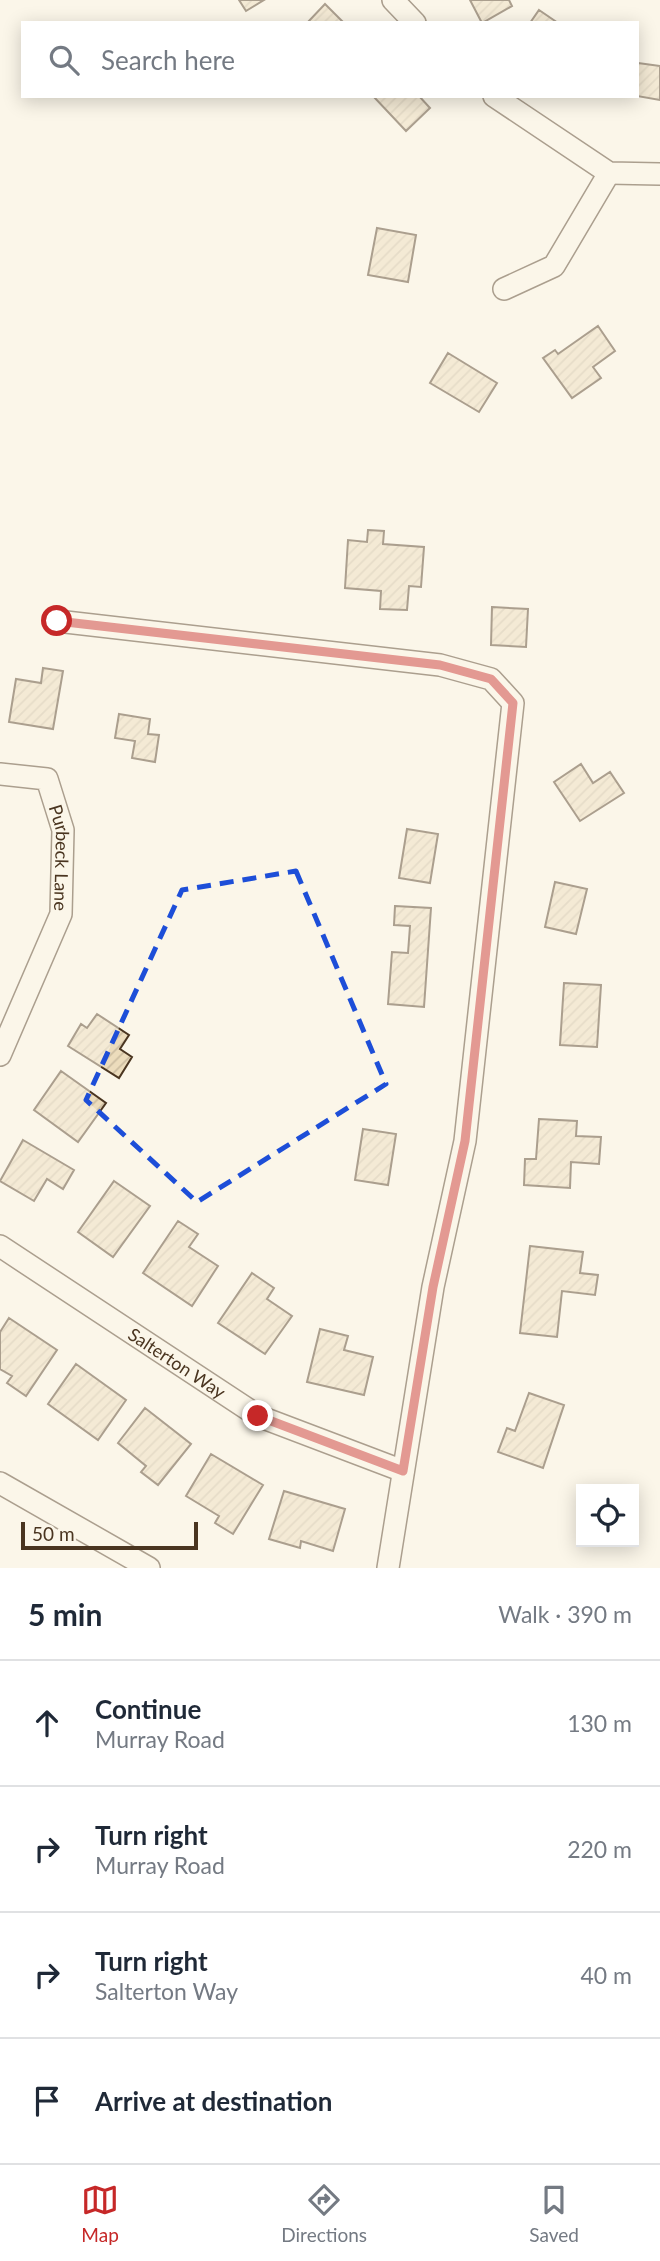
<!DOCTYPE html>
<meta charset="utf-8">
<style>
:root{--surface:#fff;--page:#f6f6f7;--text:#1f2937;--muted:#747a83;--line:#e0e1e3;--accent:#c62828}
body{margin:0;font-family:Lato,sans-serif;background:var(--page);color:var(--text)}
.controls{position:absolute;right:21px;bottom:21px;display:grid;overflow:hidden;border-radius:0px;box-shadow:0 4px 18px #0003}
.controls button{width:63px;height:63px;display:grid;place-items:center;padding:0;border:0;border-bottom:2px solid var(--line);background:var(--surface);color:var(--text);font:35px sans-serif}
.scale{position:absolute;left:21px;bottom:18px;width:177px;box-sizing:border-box;padding-left:7px;border:4px solid #4a3520;border-top:0;font-size:19px;line-height:24px;white-space:nowrap;color:#4a3520;-webkit-text-stroke:5px #fbf6e9;paint-order:stroke}
.stop{position:absolute;width:21px;height:21px;margin:-16px;border:5px solid #c62828;border-radius:50%;background:#fff}
.stop.end{background:#c62828;border-color:#fff;box-shadow:0 2px 7px #0008}
.list{margin:0;padding:0;list-style:none}
h2{display:flex;justify-content:space-between;align-items:center;height:91px;margin:0;padding:0 28px;font-size:30px}
h2 small{font-size:23px;font-weight:400;color:var(--muted)}
.list li{display:grid;grid-template-columns:46px 1fr auto;gap:21px;align-items:center;box-sizing:border-box;height:126px;padding:0 28px;border-top:2px solid var(--line)}
.list b{display:block;font-size:26px;white-space:nowrap}
.list p{margin:0;font-size:23px;white-space:nowrap;color:var(--muted)}
.list em{font-size:23px;font-style:normal;color:var(--muted)}
.icon{flex:none;width:38px;height:38px;fill:none;stroke:currentColor;stroke-width:2;stroke-linecap:round;stroke-linejoin:round}
.map{position:relative;flex:none;width:660px;height:1568px;overflow:hidden}
.search{position:absolute;background:var(--surface);box-shadow:0 4px 18px #0003;left:21px;right:21px;top:21px;height:77px;display:flex;align-items:center;gap:18px;box-sizing:border-box;padding:0 24px;border-radius:0px;color:var(--muted);font-size:26px}
.sheet{height:595px;background:var(--surface)}
nav{display:flex;justify-content:space-around;align-items:center;box-sizing:border-box;height:98px;border-top:2px solid var(--line);background:var(--surface);font-size:19px;color:var(--muted)}
nav a{display:grid;justify-items:center;gap:4px}
nav .on{color:var(--accent)}
.map>svg:first-child{display:block}
.building{fill:url(#building-hatch);stroke:#4a3520;stroke-width:2}
.lines{fill:none;stroke-linecap:round;stroke-linejoin:round}
.street-casing{stroke:#4a3520;stroke-width:24}
.street{stroke:#fbf6e9;stroke-width:21}
.route{stroke:#c62828;stroke-width:9}
.marked{fill:none;stroke:#1d4ed8;stroke-width:5;stroke-dasharray:14 9;stroke-linejoin:round}
.labels{text-anchor:middle;dominant-baseline:central;stroke-width:5;stroke-linejoin:round;paint-order:stroke}
.street-label{font-size:18px;fill:#4a3520;stroke:#fbf6e9}
</style>
<div class="map">
<svg width="660" height="1568" viewBox="0 0 660 1568">
<defs>
<pattern id="building-hatch" width="6" height="6" patternUnits="userSpaceOnUse" patternTransform="scale(1.75)"><rect width="6" height="6" fill="#ecdcbc"/><path d="M-1 1l2-2M0 6l6-6M5 7l2-2" fill="none" stroke="#ccbda1"/></pattern>
</defs>
<rect width="100%" height="100%" fill="#fbf6e9"/>
<!-- building -->
<path class="building" d="M 239,0 L 264,0 L 246,11 Z
M 470,0 L 509,0 L 512,6 L 482,23 Z
M 325,4 L 344,23 L 307,23 Z
M 539,10 L 558,23 L 530,23 Z
M 638,63 L 660,66 L 660,100 L 637,96 Z
M 373,96 L 419,96 L 430,108 L 406,131 Z
M 377,228 L 416,235 L 408,282 L 368,275 Z
M 598,326 L 615,351 L 593,367 L 601,378 L 572,398 L 543,358 L 555,350 L 558,354 Z
M 448,353 L 497,383 L 479,412 L 430,383 Z
M 368,530 L 384,531 L 383,544 L 424,547 L 421,587 L 409,586 L 407,610 L 380,609 L 381,591 L 345,588 L 348,540 L 367,542 Z
M 492,607 L 528,609 L 526,647 L 491,645 Z
M 43,668 L 63,671 L 53,729 L 9,722 L 16,679 L 41,683 Z
M 119,714 L 150,719 L 148,734 L 159,735 L 155,762 L 132,758 L 135,741 L 115,738 Z
M 581,764 L 593,783 L 610,772 L 624,793 L 580,821 L 554,782 Z
M 407,829 L 438,834 L 430,883 L 399,878 Z
M 555,882 L 587,889 L 576,934 L 545,927 Z
M 395,906 L 431,908 L 424,1007 L 388,1004 L 392,952 L 408,953 L 410,926 L 394,925 Z
M 564,983 L 601,985 L 597,1047 L 560,1045 Z
M 97,1014 L 129,1035 L 120,1049 L 132,1057 L 119,1078 L 68,1046 L 81,1024 L 87,1028 Z
M 61,1071 L 106,1103 L 78,1142 L 34,1110 Z
M 539,1119 L 577,1121 L 576,1136 L 601,1137 L 599,1164 L 571,1162 L 570,1188 L 524,1185 L 525,1159 L 536,1159 Z
M 363,1129 L 396,1134 L 388,1185 L 355,1180 Z
M 23,1140 L 74,1170 L 63,1189 L 47,1179 L 34,1201 L 0,1181 Z
M 114,1181 L 150,1206 L 113,1257 L 78,1232 Z
M 178,1221 L 198,1234 L 189,1247 L 218,1266 L 192,1306 L 143,1273 Z
M 530,1246 L 583,1252 L 580,1273 L 598,1275 L 595,1295 L 562,1291 L 557,1337 L 520,1333 Z
M 252,1273 L 274,1288 L 267,1299 L 292,1316 L 265,1354 L 218,1323 Z
M 9,1318 L 57,1350 L 26,1396 L 7,1383 L 12,1376 L 0,1369 L 0,1332 Z
M 320,1329 L 348,1336 L 344,1350 L 373,1357 L 364,1395 L 307,1382 Z
M 76,1364 L 126,1400 L 98,1440 L 48,1404 Z
M 529,1393 L 564,1405 L 543,1468 L 498,1452 L 507,1428 L 515,1431 Z
M 145,1408 L 191,1444 L 158,1485 L 141,1472 L 146,1466 L 118,1443 Z
M 211,1454 L 263,1485 L 233,1534 L 215,1523 L 219,1516 L 186,1496 Z
M 284,1491 L 345,1509 L 333,1551 L 301,1541 L 300,1548 L 269,1539 Z"/>
<g class="lines">
<defs>
<g id="street">
<path d="M 393,0 L 415,23"/>
<path d="M 494,96 L 609,173 L 660,174"/>
<path d="M 504,289 L 554,266 L 609,173"/>
<path d="M 57,621 L 440,665 L 491,679 L 513,703 L 465,1141 L 433,1287 L 388,1568"/>
<path id="s1" d="M 0,774 L 47,779 L 63,830 L 61,914 L 0,1055"/>
<path id="s2" d="M 0,1246 L 258,1416 L 403,1471"/>
<path d="M 0,1483 L 149,1568"/>
</g>
</defs>
<!-- street casing -->
<use href="#street" class="street-casing"/>
<!-- street -->
<use href="#street" class="street"/>
</g>
<g class="lines">
<!-- route -->
<path class="route" d="M 57,621 L 440,665 L 491,679 L 513,703 L 465,1141 L 433,1287 L 403,1471 L 258,1416"/>
</g>
<!-- marked area -->
<path d="M0 0H660V1568H0ZM 296,871 L 386,1084 L 197,1202 L 86,1100 L 182,890 Z" fill="#fbf6e9" fill-opacity=".55" fill-rule="evenodd"/>
<path class="marked" d="M 296,871 L 386,1084 L 197,1202 L 86,1100 L 182,890 Z"/>
<g class="labels">
<!-- street labels -->
<g class="street-label">
<text stroke="none"><textPath href="#s1" startOffset="128">Purbeck Lane</textPath></text>
<text stroke="none"><textPath href="#s2" startOffset="212">Salterton Way</textPath></text>
</g>
</g>
</svg>
<div class="controls">
<button><svg class="icon" aria-label="locate" viewBox="0 0 24 24"><circle cx="12" cy="12" r="6"/><path d="M12 2v4M12 18v4M2 12h4M18 12h4"/></svg></button>
</div>
<div class="scale">50 m</div>
<div class="stop" style="left:57px;top:621px"></div>
<div class="stop end" style="left:258px;top:1416px"></div>
<div class="search"><svg class="icon" aria-label="search" viewBox="0 0 24 24"><circle cx="10" cy="10" r="6"/><path d="M15 15l6 6"/></svg>Search here</div>
</div>
<section class="sheet">
<h2>5 min<small>Walk · 390 m</small></h2>
<ul class="list">
<li><svg class="icon" aria-label="ahead" viewBox="0 0 24 24"><path d="M12 20V5M6 11l6-6 6 6"/></svg><div><b>Continue</b><p>Murray Road</p></div><em>130 m</em></li>
<li><svg class="icon" aria-label="right" viewBox="0 0 24 24"><path d="M7 20v-9h11M14 6l5 5-5 5"/></svg><div><b>Turn right</b><p>Murray Road</p></div><em>220 m</em></li>
<li><svg class="icon" aria-label="right" viewBox="0 0 24 24"><path d="M7 20v-9h11M14 6l5 5-5 5"/></svg><div><b>Turn right</b><p>Salterton Way</p></div><em>40 m</em></li>
<li><svg class="icon" aria-label="arrive" viewBox="0 0 24 24"><path d="M6 21V4h12l-3 4 3 4H6"/></svg><div><b>Arrive at destination</b></div></li>
</ul>
</section>
<nav>
<a class="on"><svg class="icon" aria-label="map" viewBox="0 0 24 24"><path d="M3 6l6-2 6 2 6-2v14l-6 2-6-2-6 2zM9 4v14M15 6v14"/></svg>Map</a>
<a><svg class="icon" aria-label="directions" viewBox="0 0 24 24"><path d="M12 3l9 9-9 9-9-9zM9 14v-3h6M13 9l2 2-2 2"/></svg>Directions</a>
<a><svg class="icon" aria-label="saved" viewBox="0 0 24 24"><path d="M7 4h10v16l-5-4-5 4z"/></svg>Saved</a>
</nav>
